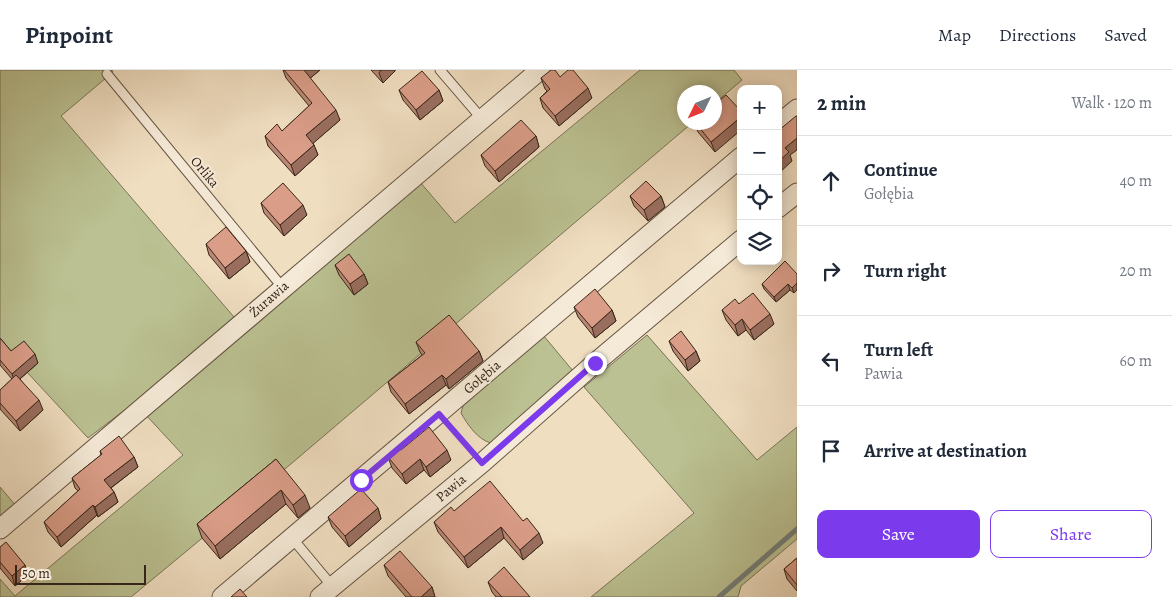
<!DOCTYPE html>
<meta charset="utf-8">
<style>
:root{--surface:#fff;--page:#f6f6f7;--text:#1f2937;--muted:#747a83;--line:#e0e1e3;--accent:#7c3aed}
body{margin:0;font-family:Alegreya,serif;background:var(--page);color:var(--text)}
.controls{position:absolute;right:15px;top:15px;display:grid;overflow:hidden;border-radius:10px;box-shadow:0 2px 12px #0003}
.controls button{width:45px;height:45px;display:grid;place-items:center;padding:0;border:0;border-bottom:1px solid var(--line);background:var(--surface);color:var(--text);font:25px sans-serif}
.compass{position:absolute;left:677px;top:15px;width:45px;height:45px;border-radius:50%;background:var(--surface);box-shadow:0 2px 12px #0003;rotate:227deg}
.scale{position:absolute;left:15px;bottom:12px;width:131px;box-sizing:border-box;padding-left:5px;border:2px solid #372619;border-top:0;font-size:14px;line-height:18px;white-space:nowrap;color:#372619;-webkit-text-stroke:4px #f5ead7;paint-order:stroke}
.stop{position:absolute;width:15px;height:15px;margin:-11px;border:4px solid #7c3aed;border-radius:50%;background:#fff}
.stop.end{background:#7c3aed;border-color:#fff;box-shadow:0 1px 5px #0008}
.list{margin:0;padding:0;list-style:none}
h2{display:flex;justify-content:space-between;align-items:center;height:65px;margin:0;padding:0 20px;font-size:21px}
h2 small{font-size:16px;font-weight:400;color:var(--muted)}
.list li{display:grid;grid-template-columns:32px 1fr auto;gap:15px;align-items:center;box-sizing:border-box;height:90px;padding:0 20px;border-top:1px solid var(--line)}
.list b{display:block;font-size:19px;white-space:nowrap}
.list p{margin:0;font-size:16px;white-space:nowrap;color:var(--muted)}
.list em{font-size:16px;font-style:normal;color:var(--muted)}
.actions{display:flex;gap:10px;padding:15px 20px}
.actions a{flex:1;padding:11px 0;border:1px solid var(--accent);border-radius:10px;text-align:center;font-size:18px;color:var(--accent)}
.actions .main{background:var(--accent);color:#fff}
.icon{flex:none;width:28px;height:28px;fill:none;stroke:currentColor;stroke-width:2;stroke-linecap:round;stroke-linejoin:round}
.map{position:relative;flex:none;width:797px;height:527px;overflow:hidden}
header{display:flex;align-items:center;gap:30px;box-sizing:border-box;height:70px;padding:0 25px;background:var(--surface);border-bottom:1px solid var(--line)}
header strong{font-size:24px}
nav{display:flex;gap:28px;margin-inline-start:auto;font-size:18px}
main{display:flex}
aside{flex:1;background:var(--surface)}
.map>svg:first-child{display:block}
.green{fill:#bbc192;stroke:#797456}
.lines{fill:none;stroke-linecap:round;stroke-linejoin:round}
.stream{stroke:#737f79;stroke-width:5}
.lane-casing{stroke:#655443;stroke-width:11}
.street-casing{stroke:#655443;stroke-width:21}
.path{stroke:#372619;stroke-width:3;stroke-dasharray:4 2.5;stroke-linecap:butt}
.lane{stroke:#f5ead7;stroke-width:9}
.street{stroke:#f5ead7;stroke-width:19}
.wall{fill:#bb8775;stroke:#372619}
.shaded-wall{fill:#996e5f;stroke:#372619}
.building{fill:#da9d88;stroke:#372619}
.route{stroke:#7c3aed;stroke-width:6}
.labels{text-anchor:middle;dominant-baseline:central;stroke-width:4;stroke-linejoin:round;paint-order:stroke}
.street-label{font-size:14px;fill:#372619;stroke:#f5ead7}
</style>
<header>
<strong>Pinpoint</strong>
<nav><a>Map</a><a>Directions</a><a>Saved</a></nav>
</header>
<main>
<div class="map">
<svg width="797" height="527" viewBox="0 0 797 527">
<rect width="100%" height="100%" fill="#f0dec1"/>
<filter id="stains"><feTurbulence type="fractalNoise" baseFrequency=".004" numOctaves="4"/><feColorMatrix values="0 0 0 0 .2 0 0 0 0 .09 0 0 0 0 .02 0 0 0 .5 -.17"/></filter>
<radialGradient id="worn" r=".72"><stop offset=".6" stop-color="#630" stop-opacity="0"/><stop offset="1" stop-color="#630" stop-opacity=".3"/></radialGradient>
<!-- green -->
<path class="green" d="M 0,0 L 112,0 L 113,2 L 61,46 L 234,247 L 155,317 L 88,368 L 0,273 Z
M 640,0 L 734,0 L 742,10 L 715,33 L 714,22 L 684,22 L 684,52 L 692,53 L 252,427 L 131,527 L 0,527 L 0,509 L 15,526 L 183,385 L 145,344 L 420,112 L 455,153 Z
M 543,265 L 573,301 L 491,373 C 478,370 467,354 461,343 L 463,336 Z
M 647,265 L 757,390 L 797,357 L 797,469 L 741,516 L 738,527 L 591,527 L 694,443 L 584,317 Z
M 0,417 L 17,437 L 0,451 Z"/>
<g class="lines">
<!-- stream -->
<path class="stream" d="M 719,527 L 797,459"/>
<defs>
<path id="lane" d="M 440,0 L 482,49
M 107,4 L 283,218
M 292,468 L 332,516"/>
<path id="street" d="M 778,55 L 797,39
M 778,138 L 797,123
M 0,459 L 540,0
M 222,527 L 741,87
M 320,527 L 482,393 L 595,293 L 741,170"/>
</defs>
<!-- lane casing -->
<use href="#lane" class="lane-casing"/>
<!-- street casing -->
<use href="#street" class="street-casing"/>
<!-- path -->
<path class="path" d="M 449,355 L 471,381"/>
<!-- lane -->
<use href="#lane" class="lane"/>
<!-- street -->
<use href="#street" class="street"/>
</g>
<!-- wall -->
<path class="wall" d="M 283,0 L 320,0 L 310,8 L 340,50 L 313,73 L 318,85 L 295,106 L 268,76 L 265,66 L 282,61 L 309,36 L 286,8 Z
M 371,0 L 395,0 L 395,1 L 383,13 Z
M 560,7 L 592,28 L 559,56 L 543,38 L 540,28 L 547,21 L 545,19 L 541,8 Z
M 399,20 L 439,20 L 443,31 L 420,50 L 403,30 Z
M 741,41 L 715,82 L 698,62 L 695,52 Z
M 536,66 L 539,77 L 499,112 L 485,96 L 481,85 Z
M 630,126 L 661,126 L 665,137 L 648,151 L 634,136 Z
M 261,133 L 307,145 L 284,166 L 264,143 Z
M 206,174 L 246,181 L 250,192 L 229,209 L 209,185 Z
M 785,191 L 794,223 L 790,220 L 776,232 L 764,219 L 762,214 Z
M 335,195 L 364,204 L 368,214 L 354,225 L 339,205 Z
M 739,234 L 774,254 L 754,270 L 746,260 L 738,266 L 726,250 L 722,240 Z
M 574,237 L 612,240 L 616,251 L 595,268 L 578,247 Z
M 0,268 L 11,281 L 38,293 L 20,309 L 43,340 L 20,361 L 0,339 L 0,320 L 12,309 L 0,295 Z
M 669,271 L 696,281 L 700,291 L 688,301 L 673,281 Z
M 416,272 L 479,281 L 483,291 L 449,319 L 446,315 L 409,344 L 391,322 L 388,312 L 422,285 L 420,282 Z
M 401,380 L 451,390 L 430,407 L 424,400 L 406,414 L 392,398 L 388,387 Z
M 100,381 L 134,387 L 138,397 L 111,418 L 114,422 L 118,432 L 98,447 L 97,445 L 61,477 L 48,462 L 44,452 L 78,421 L 75,418 L 72,408 L 101,385 Z
M 276,389 L 310,438 L 298,448 L 286,434 L 220,489 L 202,468 L 197,454 Z
M 378,438 L 381,449 L 349,477 L 332,457 L 328,447 Z
M 454,441 L 523,451 L 543,473 L 523,490 L 504,468 L 468,498 L 438,462 L 434,452 Z
M 0,477 L 25,495 L 28,505 L 15,516 L 0,498 Z
M 797,488 L 797,521 L 787,509 L 784,499 Z
M 384,495 L 432,517 L 435,527 L 406,527 L 388,506 Z
M 488,512 L 530,527 L 496,527 L 492,522 Z"/>
<!-- shaded-wall -->
<path class="shaded-wall" d="M 304,0 L 320,0 L 307,11 Z
M 381,0 L 395,0 L 395,1 L 383,13 L 379,3 Z
M 588,18 L 592,28 L 559,56 L 555,46 Z
M 439,20 L 443,31 L 420,50 L 416,40 Z
M 336,40 L 340,50 L 310,76 L 306,65 Z
M 741,47 L 741,60 L 715,82 L 711,72 Z
M 536,66 L 539,77 L 499,112 L 495,101 Z
M 797,68 L 797,80 L 790,85 L 792,91 L 778,104 L 778,92 L 785,78 Z
M 314,75 L 318,85 L 295,106 L 291,95 Z
M 661,126 L 665,137 L 648,151 L 644,140 Z
M 303,135 L 307,145 L 284,166 L 280,155 Z
M 246,181 L 250,192 L 229,209 L 225,198 Z
M 364,204 L 368,214 L 354,225 L 350,214 Z
M 797,213 L 797,220 L 794,223 L 792,218 Z
M 788,214 L 790,220 L 776,232 L 774,227 Z
M 612,240 L 616,251 L 595,268 L 592,258 Z
M 770,244 L 774,254 L 754,270 L 750,260 Z
M 742,249 L 746,260 L 738,266 L 735,255 Z
M 479,281 L 483,291 L 449,319 L 446,309 Z
M 696,281 L 700,291 L 688,301 L 685,290 Z
M 35,284 L 38,293 L 15,313 L 12,304 Z
M 442,305 L 446,315 L 409,344 L 405,334 Z
M 39,330 L 43,340 L 20,361 L 16,351 Z
M 447,380 L 451,390 L 430,407 L 426,397 Z
M 134,387 L 138,397 L 108,420 L 104,410 Z
M 420,389 L 424,400 L 406,414 L 402,404 Z
M 281,420 L 286,434 L 220,489 L 215,476 Z
M 114,422 L 118,432 L 98,447 L 95,437 Z
M 305,425 L 310,438 L 298,448 L 293,435 Z
M 93,435 L 97,445 L 61,477 L 57,467 Z
M 378,438 L 381,449 L 349,477 L 345,466 Z
M 501,457 L 504,468 L 468,498 L 464,487 Z
M 539,463 L 543,473 L 523,490 L 520,480 Z
M 25,495 L 28,505 L 15,516 L 12,506 Z
M 432,517 L 435,527 L 421,527 Z"/>
<!-- building -->
<path class="building" d="M 284,0 L 304,0 L 336,40 L 306,65 L 314,75 L 291,95 L 265,66 L 277,54 L 282,61 L 312,33 Z
M 551,0 L 555,0 L 560,7 L 568,0 L 573,0 L 588,18 L 555,46 L 540,28 L 550,19 L 541,8 Z
M 422,1 L 439,20 L 416,40 L 399,20 Z
M 726,25 L 741,41 L 741,47 L 711,72 L 695,52 L 714,52 L 714,35 Z
M 796,46 L 797,46 L 797,68 L 785,78 L 789,82 L 778,92 L 778,61 Z
M 521,50 L 536,66 L 495,101 L 481,85 Z
M 646,111 L 661,126 L 644,140 L 630,126 Z
M 283,113 L 303,135 L 280,155 L 261,133 Z
M 226,157 L 246,181 L 225,198 L 206,174 Z
M 349,184 L 364,204 L 350,214 L 335,195 Z
M 785,191 L 797,204 L 797,213 L 792,218 L 788,214 L 774,227 L 762,214 Z
M 595,219 L 612,240 L 592,258 L 574,237 Z
M 753,223 L 770,244 L 750,260 L 742,249 L 735,255 L 722,240 L 735,229 L 739,234 Z
M 449,245 L 479,281 L 446,309 L 442,305 L 405,334 L 388,312 L 425,283 L 416,272 Z
M 681,261 L 696,281 L 685,290 L 669,271 Z
M 0,268 L 11,281 L 24,271 L 35,284 L 12,304 L 0,290 Z
M 16,305 L 39,330 L 16,351 L 0,333 L 0,320 Z
M 429,357 L 447,380 L 426,397 L 420,389 L 402,404 L 388,387 L 399,378 L 401,380 Z
M 119,366 L 134,387 L 104,410 L 114,422 L 95,437 L 93,435 L 57,467 L 44,452 L 80,419 L 72,408 L 102,384 L 100,381 Z
M 276,389 L 305,425 L 293,435 L 281,420 L 215,476 L 197,454 Z
M 490,411 L 523,451 L 527,448 L 539,463 L 520,480 L 501,457 L 464,487 L 434,452 L 451,437 L 454,441 Z
M 361,419 L 378,438 L 345,466 L 328,447 Z
M 6,472 L 25,495 L 12,506 L 0,492 L 0,477 Z
M 400,481 L 432,517 L 421,527 L 412,527 L 384,495 Z
M 797,488 L 797,515 L 784,499 Z
M 504,497 L 530,527 L 502,527 L 488,512 Z
M 240,519 L 247,527 L 231,527 Z"/>
<g class="lines">
<!-- route -->
<path class="route" d="M 361,410 L 439,344 L 482,393 L 595,293"/>
</g>
<g class="labels">
<!-- street labels -->
<g class="street-label">
<text transform="translate(205 102) rotate(50)">Orlika</text>
<text transform="translate(269 229) rotate(-41)">Żurawia</text>
<text transform="translate(482 307) rotate(-40)">Gołębia</text>
<text transform="translate(451 418) rotate(-40)">Pawia</text>
</g>
</g>
<rect width="100%" height="100%" filter="url(#stains)"/>
<rect width="100%" height="100%" fill="url(#worn)"/>
</svg>
<div class="controls">
<button>+</button>
<button>−</button>
<button><svg class="icon" aria-label="locate" viewBox="0 0 24 24"><circle cx="12" cy="12" r="6"/><path d="M12 2v4M12 18v4M2 12h4M18 12h4"/></svg></button>
<button><svg class="icon" aria-label="layers" viewBox="0 0 24 24"><path d="M12 4l9 5-9 5-9-5zM3 14l9 5 9-5"/></svg></button>
</div>
<svg class="compass" viewBox="-18 -18 36 36"><path d="M0-13l5 13h-10z" fill="#e53935"/><path d="M0 13l5-13h-10z" fill="#747a83"/></svg>
<div class="scale">50 m</div>
<div class="stop" style="left:361px;top:410px"></div>
<div class="stop end" style="left:595px;top:293px"></div>
</div>
<aside>
<h2>2 min<small>Walk · 120 m</small></h2>
<ul class="list">
<li><svg class="icon" aria-label="ahead" viewBox="0 0 24 24"><path d="M12 20V5M6 11l6-6 6 6"/></svg><div><b>Continue</b><p>Gołębia</p></div><em>40 m</em></li>
<li><svg class="icon" aria-label="right" viewBox="0 0 24 24"><path d="M7 20v-9h11M14 6l5 5-5 5"/></svg><div><b>Turn right</b></div><em>20 m</em></li>
<li><svg class="icon" aria-label="left" viewBox="0 0 24 24"><path d="M17 20v-9H6M10 6l-5 5 5 5"/></svg><div><b>Turn left</b><p>Pawia</p></div><em>60 m</em></li>
<li><svg class="icon" aria-label="arrive" viewBox="0 0 24 24"><path d="M6 21V4h12l-3 4 3 4H6"/></svg><div><b>Arrive at destination</b></div></li>
</ul>
<div class="actions"><a class="main">Save</a><a>Share</a></div>
</aside>
</main>
